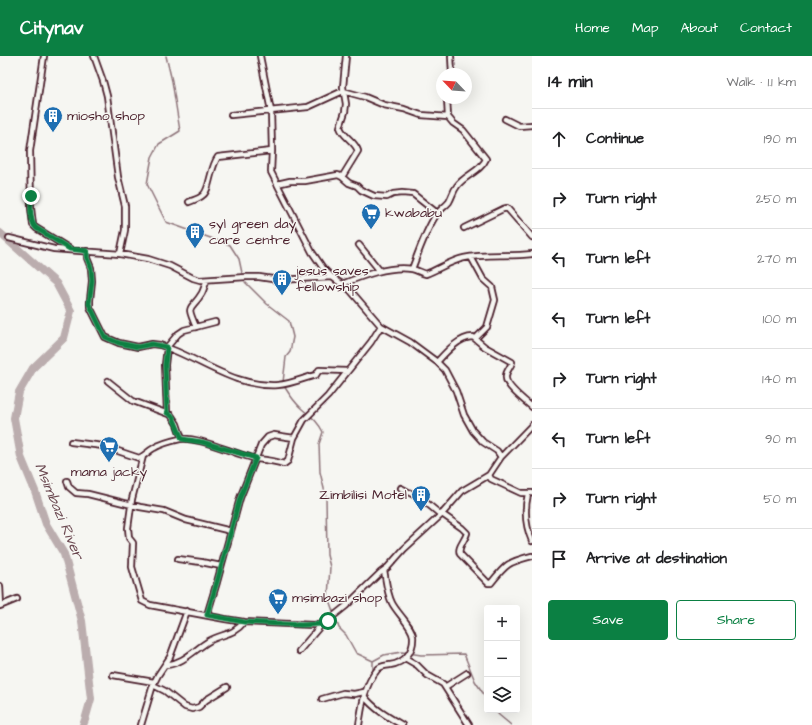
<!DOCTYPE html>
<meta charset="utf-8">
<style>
:root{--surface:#fff;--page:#f2f2f2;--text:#202124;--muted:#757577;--line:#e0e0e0;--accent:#0b8043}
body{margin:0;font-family:"Architects Daughter",sans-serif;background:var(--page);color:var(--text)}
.controls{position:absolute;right:12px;bottom:12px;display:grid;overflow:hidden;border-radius:4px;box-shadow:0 4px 16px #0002}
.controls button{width:36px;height:36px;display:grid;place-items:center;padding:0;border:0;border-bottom:1px solid var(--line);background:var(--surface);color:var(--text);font:20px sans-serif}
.compass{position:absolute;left:436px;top:12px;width:36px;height:36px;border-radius:50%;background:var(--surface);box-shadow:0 4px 16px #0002;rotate:295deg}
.stop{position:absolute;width:12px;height:12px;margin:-9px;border:3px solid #0b8043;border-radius:50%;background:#fff}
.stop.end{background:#0b8043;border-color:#fff;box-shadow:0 1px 4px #0008}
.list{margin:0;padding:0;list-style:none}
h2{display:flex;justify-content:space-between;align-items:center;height:52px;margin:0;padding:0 16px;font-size:17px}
h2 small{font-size:13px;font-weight:400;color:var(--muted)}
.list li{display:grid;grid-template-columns:26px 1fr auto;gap:12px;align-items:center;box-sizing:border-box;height:60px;padding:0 16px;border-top:1px solid var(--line)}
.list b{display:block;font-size:15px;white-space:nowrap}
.list em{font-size:13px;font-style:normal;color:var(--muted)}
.actions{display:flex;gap:8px;padding:12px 16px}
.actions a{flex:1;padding:9px 0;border:1px solid var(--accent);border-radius:4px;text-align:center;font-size:14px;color:var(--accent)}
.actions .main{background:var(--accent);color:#fff}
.icon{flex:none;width:22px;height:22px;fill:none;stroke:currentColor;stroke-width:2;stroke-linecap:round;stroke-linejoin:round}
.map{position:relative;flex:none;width:532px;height:669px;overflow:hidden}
header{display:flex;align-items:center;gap:24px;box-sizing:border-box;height:56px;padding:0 20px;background:var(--accent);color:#fff}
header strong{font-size:19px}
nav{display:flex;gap:22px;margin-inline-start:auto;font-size:14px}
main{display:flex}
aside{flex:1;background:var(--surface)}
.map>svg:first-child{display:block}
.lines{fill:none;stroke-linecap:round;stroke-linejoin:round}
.stream{stroke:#8e747a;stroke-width:1.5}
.river{stroke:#bbadae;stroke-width:8}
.minor-casing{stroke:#4a1f2b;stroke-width:8}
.minor{stroke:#f6f6f2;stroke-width:4.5}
.route{stroke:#0b8043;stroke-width:5}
.labels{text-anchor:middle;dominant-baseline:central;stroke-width:3;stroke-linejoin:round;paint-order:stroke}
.poi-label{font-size:14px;fill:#4a1f2b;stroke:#f6f6f2;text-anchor:start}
.water-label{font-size:15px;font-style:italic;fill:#6c4a52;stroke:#f6f6f2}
</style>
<header>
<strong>Citynav</strong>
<nav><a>Home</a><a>Map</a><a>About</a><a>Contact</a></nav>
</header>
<main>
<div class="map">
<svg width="532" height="669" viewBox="0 0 532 669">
<rect width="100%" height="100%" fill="#f6f6f2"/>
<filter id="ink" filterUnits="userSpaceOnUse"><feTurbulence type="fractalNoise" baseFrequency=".025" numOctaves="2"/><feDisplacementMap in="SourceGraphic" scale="8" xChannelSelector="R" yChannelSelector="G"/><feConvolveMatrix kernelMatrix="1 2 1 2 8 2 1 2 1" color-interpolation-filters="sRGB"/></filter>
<g filter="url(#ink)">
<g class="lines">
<!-- stream -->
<path class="stream" d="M 166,0 L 172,25 L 180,75 L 159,88 L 152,101 L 147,128 L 166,166 L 230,189 L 239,203 L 242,217
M 245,226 L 267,248 L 289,265 L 293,281 L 290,296 L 286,301 L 283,326
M 284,330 C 289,338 294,346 302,353 C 311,361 317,364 323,376 L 319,388 L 320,416 L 326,441 L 327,499 L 330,511 L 328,541 L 334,558
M 335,561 L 339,572 L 346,579 L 356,597 L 373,605 L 384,599 L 402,596 L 421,599 L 464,598 L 475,625 L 487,643
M 373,616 L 373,605
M 495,654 L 499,659 L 511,669"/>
<!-- river -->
<path class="river" d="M 0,177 L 56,227 L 71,255 L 64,282 L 33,312 L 19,336 L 14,362 L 21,401 L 35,435 L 46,468 L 64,498 L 82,565 L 91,643 L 85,664 L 83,669"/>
<defs>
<path id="minor" d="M 44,0 L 30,95 L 31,152 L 33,169 L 36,172 L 70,193
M 94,0 L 103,25 L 107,40 L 118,121 L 125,150 L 125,174 L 120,198
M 260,0 L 271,55 L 272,95 L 271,116 L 312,196 L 323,212 L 332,221 L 350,234 L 381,270 L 410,286 L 437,306 L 445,314 L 456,335 L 464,359 L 473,375 L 483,386 L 497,395 L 501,401 L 489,419 L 491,423 L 521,437 L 532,437
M 451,0 L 452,18
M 231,59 L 308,51 L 343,35 L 365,41 L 384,49 L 404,53 L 421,59 L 448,61
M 505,63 L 519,70 L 532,69
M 342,121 L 358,95 C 355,85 343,81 340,71 L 345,56 L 346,48 L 343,31 L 346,0
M 277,128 L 290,125 L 305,125 L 338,119 L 342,121 L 349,127 L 357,130 L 361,134 L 374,140 L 387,141 L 393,138 L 402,137 L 413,138 L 437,157
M 189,146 C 193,144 199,143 203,139 C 210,134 210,111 218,101 L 272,95
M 464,172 L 503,153 L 507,152 L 532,181
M 9,182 L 54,193 L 120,198 L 148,203 L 170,210 L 193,222 L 200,224 L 246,221 L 259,221 L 279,224 L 332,221
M 359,189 L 380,215
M 87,195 L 87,202 L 91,212 L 92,225 L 90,244 L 90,251 L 105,281 L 119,287 L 138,291 L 152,288 L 160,289 C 198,301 234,332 278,329 C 291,328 304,322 316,319 L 319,314 L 347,315
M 471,201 L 483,223 L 492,231 L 495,244 L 487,271 L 476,282
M 412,213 C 419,195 425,176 436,159 C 439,154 445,151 449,146 C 452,141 453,135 457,130 C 465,119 481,115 486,103 L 463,74 L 453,67 L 448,61 L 447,42
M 342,228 C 362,220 390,209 412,213 C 417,214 421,217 426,218 C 439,213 450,205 464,202 C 486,197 509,201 532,198
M 196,271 C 185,246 191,256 202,237 C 204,233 205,228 207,224
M 437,306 C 446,296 459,281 473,281 L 485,291 L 512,306 C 511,311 506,315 506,320 C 504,329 525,345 532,351
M 108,325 L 133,345 L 171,359 L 177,368 L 182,383
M 167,357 L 165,309 L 167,291 L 178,278 L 184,274 L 215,266
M 71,386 L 103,390 L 139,402 C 145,400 148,395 154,392 C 162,387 171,385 180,383 C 198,380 236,399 257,403 C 266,404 275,405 284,408 L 288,405 L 294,382 L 304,364 L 328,340 L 371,286 L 381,270
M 143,400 L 132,443 L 128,472 L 129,482 L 133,487 L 132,511 L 142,545 L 150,549 L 225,563 L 244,566 L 314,569 L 322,568 L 326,566 L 346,550 L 380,517 L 388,511 L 404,493 L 441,459 L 462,435 L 489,419
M 501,401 L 532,369
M 67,425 L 69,431 L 76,437 L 88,438 L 140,451 L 164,455 L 186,464 L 231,475
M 401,432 L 423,444 L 441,459
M 528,438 C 524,455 525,469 532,485
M 442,458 L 462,472 L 467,477 C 465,485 457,491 460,498 L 488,527 L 491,527 C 506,508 508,506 532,500
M 178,503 L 201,506 L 221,510
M 0,530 L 1,549
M 0,550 L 17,543
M 207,559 L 217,526 L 240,442 L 261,389 L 268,381 L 274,379 L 294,382
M 299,595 L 322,568
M 405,602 L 417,609 L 427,619 L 443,628 L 469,669
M 166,609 C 184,607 194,594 209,585 C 223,577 233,580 244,566
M 113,619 L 154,626
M 153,629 L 165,635 L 185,651 L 192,653 L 199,651 L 206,644 L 227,631
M 445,631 L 467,617
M 364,640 C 374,653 388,661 402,669
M 322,643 L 343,637 L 354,638 L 364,636
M 141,669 L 153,629 L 158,619 L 170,601 L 187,555
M 359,669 C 362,650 364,630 377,614 C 381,609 385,610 390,609 C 405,607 414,595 413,580 C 412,570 397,557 392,547 C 387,537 386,525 384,514"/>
</defs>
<!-- minor casing -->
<use href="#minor" class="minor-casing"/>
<!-- minor -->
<use href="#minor" class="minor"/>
</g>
</g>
<g class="lines" filter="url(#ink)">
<!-- route -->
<path class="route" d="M 31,140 C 31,149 29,165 36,172 L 70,193 L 87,195 L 87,202 L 91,212 L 92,225 L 89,248 L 105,281 L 119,287 L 138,291 L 152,288 L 167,291 L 165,309 L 167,357 L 173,361 L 182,383 L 202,386 L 256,402 L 240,442 L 217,526 L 207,559 L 244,566 L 301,569 L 322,568 L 328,565"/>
</g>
<!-- icons -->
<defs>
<symbol id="building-pin" viewBox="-11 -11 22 30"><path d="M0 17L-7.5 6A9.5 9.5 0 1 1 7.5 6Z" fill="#1f6fb2" stroke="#f6f6f2"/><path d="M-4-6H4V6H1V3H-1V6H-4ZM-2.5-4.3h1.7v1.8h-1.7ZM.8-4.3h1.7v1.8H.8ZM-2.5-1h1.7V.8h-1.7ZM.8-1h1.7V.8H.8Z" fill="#fff"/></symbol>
<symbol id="supermarket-pin" viewBox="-11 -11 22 30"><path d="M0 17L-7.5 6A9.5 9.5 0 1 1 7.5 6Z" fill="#1f6fb2" stroke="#f6f6f2"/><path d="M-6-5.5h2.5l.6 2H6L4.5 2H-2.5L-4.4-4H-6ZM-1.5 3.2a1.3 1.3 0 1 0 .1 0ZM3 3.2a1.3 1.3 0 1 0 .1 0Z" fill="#fff"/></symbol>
</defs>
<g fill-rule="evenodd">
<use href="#building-pin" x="42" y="49" width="22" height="30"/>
<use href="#supermarket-pin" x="360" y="146" width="22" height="30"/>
<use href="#building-pin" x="184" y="165" width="22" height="30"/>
<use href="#building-pin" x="271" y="212" width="22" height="30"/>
<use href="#supermarket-pin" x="98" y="379" width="22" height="30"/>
<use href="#building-pin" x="410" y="428" width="22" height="30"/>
<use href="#supermarket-pin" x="267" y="531" width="22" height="30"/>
</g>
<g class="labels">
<!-- poi labels -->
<g class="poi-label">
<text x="67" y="60">miosho shop</text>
<text x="385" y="157">kwababu</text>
<text x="209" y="168">syl green day<tspan x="209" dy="16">care centre</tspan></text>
<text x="296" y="215">jesus saves<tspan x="296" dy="16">fellowship</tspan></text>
<text x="109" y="416" text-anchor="middle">mama jacky</text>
<text x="407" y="439" text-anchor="end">Zimbilisi Motel</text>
<text x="292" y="542">msimbazi shop</text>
</g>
<!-- water labels -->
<g class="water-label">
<text transform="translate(59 455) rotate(67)">Msimbazi River</text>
</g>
</g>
</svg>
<div class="controls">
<button>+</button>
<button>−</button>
<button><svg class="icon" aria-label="layers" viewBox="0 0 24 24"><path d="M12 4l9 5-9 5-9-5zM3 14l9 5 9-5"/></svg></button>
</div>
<svg class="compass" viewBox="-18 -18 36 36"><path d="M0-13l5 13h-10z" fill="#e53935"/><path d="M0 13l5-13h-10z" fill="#757577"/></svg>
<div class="stop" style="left:328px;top:565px"></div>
<div class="stop end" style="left:31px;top:140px"></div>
</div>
<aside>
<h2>14 min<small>Walk · 1.1 km</small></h2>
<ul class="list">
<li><svg class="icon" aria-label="ahead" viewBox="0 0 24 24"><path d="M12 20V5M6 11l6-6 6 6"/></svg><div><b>Continue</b></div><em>190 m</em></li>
<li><svg class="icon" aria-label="right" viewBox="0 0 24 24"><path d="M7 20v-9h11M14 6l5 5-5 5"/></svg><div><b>Turn right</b></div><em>250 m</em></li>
<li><svg class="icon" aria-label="left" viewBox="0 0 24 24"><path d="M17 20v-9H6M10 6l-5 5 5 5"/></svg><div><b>Turn left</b></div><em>270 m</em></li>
<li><svg class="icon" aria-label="left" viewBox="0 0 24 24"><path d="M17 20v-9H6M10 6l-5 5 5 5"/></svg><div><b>Turn left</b></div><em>100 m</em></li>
<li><svg class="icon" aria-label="right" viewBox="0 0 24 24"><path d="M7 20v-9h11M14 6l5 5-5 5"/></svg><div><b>Turn right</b></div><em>140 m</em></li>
<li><svg class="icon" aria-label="left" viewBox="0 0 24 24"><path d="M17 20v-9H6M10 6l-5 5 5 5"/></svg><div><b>Turn left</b></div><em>90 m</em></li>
<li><svg class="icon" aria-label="right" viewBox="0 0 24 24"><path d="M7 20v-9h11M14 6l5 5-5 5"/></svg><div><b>Turn right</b></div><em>50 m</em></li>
<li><svg class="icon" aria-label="arrive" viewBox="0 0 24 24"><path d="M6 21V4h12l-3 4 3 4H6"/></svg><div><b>Arrive at destination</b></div></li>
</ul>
<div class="actions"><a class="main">Save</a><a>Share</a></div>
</aside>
</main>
